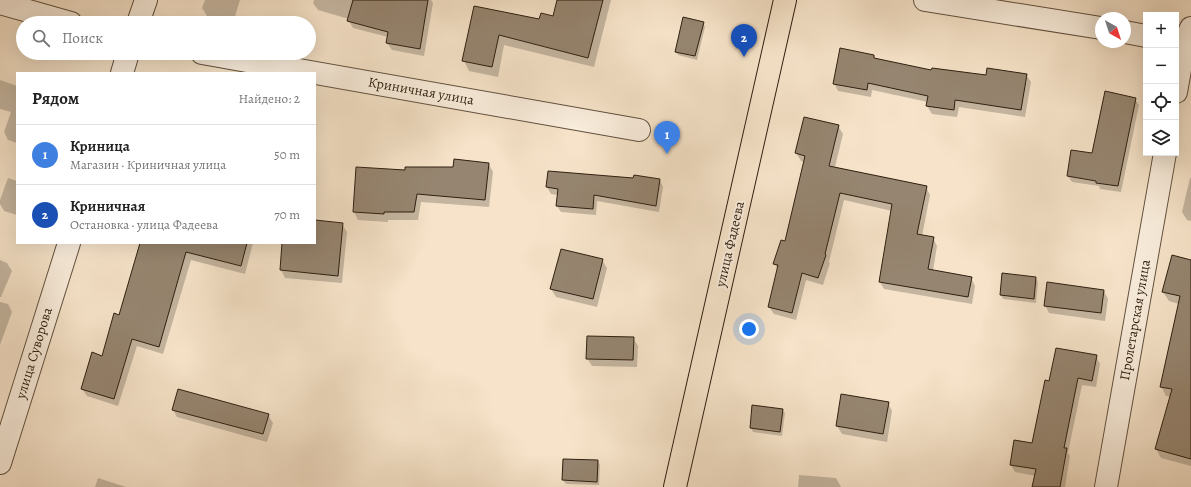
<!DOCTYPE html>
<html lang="ru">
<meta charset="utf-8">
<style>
:root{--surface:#fff;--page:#f6f6f6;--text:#222;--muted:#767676;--line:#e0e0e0;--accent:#111827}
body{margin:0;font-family:Alegreya,serif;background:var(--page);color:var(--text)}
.controls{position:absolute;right:12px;top:12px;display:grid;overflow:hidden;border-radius:0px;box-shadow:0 4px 16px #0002}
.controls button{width:36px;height:36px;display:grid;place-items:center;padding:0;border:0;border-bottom:1px solid var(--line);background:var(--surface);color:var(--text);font:20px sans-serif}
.compass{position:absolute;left:1095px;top:12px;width:36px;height:36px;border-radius:50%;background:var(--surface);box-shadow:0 4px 16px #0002;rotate:141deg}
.you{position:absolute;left:749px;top:329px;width:14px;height:14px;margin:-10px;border:3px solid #fff;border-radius:50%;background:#1a73e8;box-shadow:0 0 0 6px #1a73e833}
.badge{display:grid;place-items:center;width:26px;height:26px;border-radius:50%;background:var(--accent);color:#fff;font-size:13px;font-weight:700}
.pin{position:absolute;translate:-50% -33px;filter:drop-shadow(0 1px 2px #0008)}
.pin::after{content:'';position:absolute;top:21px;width:14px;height:12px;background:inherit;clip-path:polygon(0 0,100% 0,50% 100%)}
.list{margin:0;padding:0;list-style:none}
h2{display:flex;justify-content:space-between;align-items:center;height:52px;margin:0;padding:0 16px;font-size:17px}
h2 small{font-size:13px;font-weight:400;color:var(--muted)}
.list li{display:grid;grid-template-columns:26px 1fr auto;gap:12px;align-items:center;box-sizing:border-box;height:60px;padding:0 16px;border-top:1px solid var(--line)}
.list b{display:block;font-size:15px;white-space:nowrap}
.list p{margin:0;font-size:13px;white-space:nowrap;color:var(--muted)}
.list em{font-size:13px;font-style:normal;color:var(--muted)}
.icon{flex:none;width:22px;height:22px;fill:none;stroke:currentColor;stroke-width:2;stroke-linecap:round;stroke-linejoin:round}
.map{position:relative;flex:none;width:1191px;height:487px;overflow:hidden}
.search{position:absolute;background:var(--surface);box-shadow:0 4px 16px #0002;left:16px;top:16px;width:300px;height:44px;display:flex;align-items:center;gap:10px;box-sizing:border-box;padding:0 14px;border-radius:22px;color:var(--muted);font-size:15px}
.panel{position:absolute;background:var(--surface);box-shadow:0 4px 16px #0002;left:16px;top:72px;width:300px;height:172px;border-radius:0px}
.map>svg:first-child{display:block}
.shadow{fill:#0003}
.building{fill:#968570;stroke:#2f1f10}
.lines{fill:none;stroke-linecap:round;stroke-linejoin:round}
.minor-casing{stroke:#61503e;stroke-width:24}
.major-casing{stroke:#2f1f10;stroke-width:24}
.minor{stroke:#f9eddc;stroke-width:22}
.major{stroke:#f6e3c9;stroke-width:22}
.labels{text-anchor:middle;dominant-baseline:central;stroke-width:4;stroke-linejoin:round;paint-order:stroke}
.street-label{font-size:14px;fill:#2f1f10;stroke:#f9eddc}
</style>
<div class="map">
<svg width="1191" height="487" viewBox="0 0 1191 487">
<rect width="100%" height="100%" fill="#f6e3c9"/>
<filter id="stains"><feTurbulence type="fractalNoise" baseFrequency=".005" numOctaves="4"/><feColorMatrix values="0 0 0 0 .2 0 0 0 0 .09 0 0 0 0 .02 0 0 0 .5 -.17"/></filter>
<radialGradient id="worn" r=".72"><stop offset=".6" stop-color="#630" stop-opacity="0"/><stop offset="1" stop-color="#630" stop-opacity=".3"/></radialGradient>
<!-- shadow -->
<path class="shadow" d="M 205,0 L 240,0 L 233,23 L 227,23 L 207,16 L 202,8 Z
M 314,0 L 431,0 L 433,3 L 424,56 L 392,50 L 387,43 L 388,37 L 353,28 L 349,21 L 349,19 L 318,10 L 313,3 Z
M 558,0 L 611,0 L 594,67 L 504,45 L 498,77 L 469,71 L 464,61 L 475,7 L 540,20 L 554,17 Z
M 703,23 L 705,27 L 697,60 L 678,55 L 676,52 Z
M 873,56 L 875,59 L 932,71 L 987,76 L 1026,75 L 1031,82 L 1025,117 L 959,107 L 957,117 L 932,114 L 927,106 L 928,102 L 872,90 L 871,97 L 838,91 L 834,83 Z
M 0,80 L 17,86 L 17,143 L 8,140 L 4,132 L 11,112 L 0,109 Z
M 1135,99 L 1139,105 L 1121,192 L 1100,189 L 1099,186 L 1072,182 L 1068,176 L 1072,151 L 1093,154 Z
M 838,126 L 843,134 L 835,167 L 926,187 L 930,195 L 922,236 L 933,238 L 937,246 L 933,271 L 971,278 L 975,286 L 972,304 L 884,289 L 880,282 L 892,211 L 844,200 L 829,262 L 830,263 L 823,285 L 806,280 L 796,320 L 774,314 L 769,307 L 778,270 L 774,263 L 786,243 L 805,162 L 801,161 L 796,153 Z
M 489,164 L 493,172 L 489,207 L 421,202 L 418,220 L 388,220 L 388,222 L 358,220 L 354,212 L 454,168 Z
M 549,172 L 634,179 L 660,180 L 663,187 L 659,212 L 597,201 L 596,215 L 561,212 L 557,206 L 558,195 L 551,194 L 547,187 Z
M 8,178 L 17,181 L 17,215 L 4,211 L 0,204 L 0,200 Z
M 1190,178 L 1191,178 L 1191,221 L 1187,220 L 1182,212 Z
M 315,222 L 342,224 L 347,232 L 342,283 L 285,278 L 281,270 L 283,243 L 315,243 Z
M 144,243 L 253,243 L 245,274 L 191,260 L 163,354 L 137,346 L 118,406 L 87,396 L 82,389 L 103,357 L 119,316 Z
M 0,260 L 7,263 L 12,271 L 1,297 L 0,297 Z
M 602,260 L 607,268 L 597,307 L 556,297 L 551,289 Z
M 1191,261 L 1191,466 L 1161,458 L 1156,449 L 1171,397 L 1166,396 L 1161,386 L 1179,304 L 1169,301 L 1163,292 Z
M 1003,274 L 1036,278 L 1038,282 L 1036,303 L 1003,299 L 1001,295 Z
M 1104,291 L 1108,299 L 1105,321 L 1049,313 L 1045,305 Z
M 0,302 L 8,304 L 12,312 L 0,345 Z
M 633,338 L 638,346 L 637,367 L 592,366 L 587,358 Z
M 1096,356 L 1100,364 L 1096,387 L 1082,385 L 1068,453 L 1070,456 L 1065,487 L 1034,487 L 1036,476 L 1015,472 L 1011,465 L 1033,444 L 1050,382 Z
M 888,403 L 892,411 L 887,442 L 842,434 L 837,426 Z
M 753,406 L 782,410 L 785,413 L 782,436 L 753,432 L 751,428 Z
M 173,410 L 268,415 L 273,423 L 267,442 L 177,417 Z
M 598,461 L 600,465 L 599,485 L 566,484 L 563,480 Z
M 799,475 L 836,478 L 841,487 L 798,487 Z
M 98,478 L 126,487 L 95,487 Z"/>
<!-- building -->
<path class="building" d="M 353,0 L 428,0 L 420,49 L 386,43 L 388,32 L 347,21 Z
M 557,0 L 603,0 L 588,58 L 499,35 L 492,67 L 462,61 L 474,6 L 539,19 L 541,13 L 553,16 Z
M 683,17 L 704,22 L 695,56 L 675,52 Z
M 840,48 L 874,55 L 874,58 L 931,70 L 932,68 L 986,75 L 987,68 L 1027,74 L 1021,110 L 955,100 L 954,110 L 926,106 L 928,96 L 868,83 L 867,90 L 833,84 Z
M 1105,91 L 1136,98 L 1118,186 L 1096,183 L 1096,181 L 1067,176 L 1071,150 L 1092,153 Z
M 804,117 L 839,125 L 829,166 L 927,186 L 917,234 L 934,237 L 928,269 L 972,277 L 968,297 L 879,282 L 892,204 L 840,193 L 825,254 L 826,255 L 818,278 L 802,273 L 792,313 L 768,307 L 778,265 L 773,264 L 781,240 L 785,241 L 805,156 L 795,153 Z
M 454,159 L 489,163 L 485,200 L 417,194 L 414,212 L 384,212 L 384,214 L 353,212 L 356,167 L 405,170 L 405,167 L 453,167 Z
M 548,171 L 633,178 L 634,175 L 660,179 L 656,206 L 594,195 L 593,209 L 556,206 L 558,189 L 546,187 Z
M 315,220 L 343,223 L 338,276 L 280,270 L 282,243 L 315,243 Z
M 140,243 L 247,243 L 241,266 L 186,252 L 159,347 L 132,339 L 114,399 L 81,389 L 92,352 L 102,356 L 114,313 L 119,315 Z
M 561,249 L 603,259 L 593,299 L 550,289 Z
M 1172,255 L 1191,260 L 1191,459 L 1155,449 L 1172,389 L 1160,387 L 1180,296 L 1162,292 Z
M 1002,273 L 1036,277 L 1034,299 L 1000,295 Z
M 1047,282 L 1104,290 L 1101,313 L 1044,306 Z
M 587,336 L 634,337 L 633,360 L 586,359 Z
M 1056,348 L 1097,355 L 1092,381 L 1078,378 L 1064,448 L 1067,448 L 1060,487 L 1032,487 L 1036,469 L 1010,465 L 1014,440 L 1032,443 L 1045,380 L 1049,381 Z
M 178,389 L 269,414 L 263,434 L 172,410 Z
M 841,394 L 889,402 L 883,434 L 836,426 Z
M 752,405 L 783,409 L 780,432 L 750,428 Z
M 563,459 L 598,460 L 597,482 L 562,480 Z"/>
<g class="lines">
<defs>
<path id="minor" d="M 925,0 L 1101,28
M 0,3 L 71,23
M 138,23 L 146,0
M 1125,32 L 1146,36
M 202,53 L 639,130
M 122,73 L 128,53
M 1176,92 L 1185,42 L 1191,28
M 0,463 L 69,243
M 1106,487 L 1165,153"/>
<path id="major" d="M 675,487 L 785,0"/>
</defs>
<!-- minor casing -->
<use href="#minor" class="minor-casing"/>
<!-- major casing -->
<use href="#major" class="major-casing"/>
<!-- minor -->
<use href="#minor" class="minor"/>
<!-- major -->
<use href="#major" class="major"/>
</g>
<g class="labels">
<!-- street labels -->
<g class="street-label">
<text transform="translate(421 91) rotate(10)">Криничная улица</text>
<text transform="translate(730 244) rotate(-77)">улица Фадеева</text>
<text transform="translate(1135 320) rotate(-80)">Пролетарская улица</text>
<text transform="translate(34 353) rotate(-73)">улица Суворова</text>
</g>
</g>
<rect width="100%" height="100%" filter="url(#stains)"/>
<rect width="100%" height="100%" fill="url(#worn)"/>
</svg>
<div class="controls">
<button>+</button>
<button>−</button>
<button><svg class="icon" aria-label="locate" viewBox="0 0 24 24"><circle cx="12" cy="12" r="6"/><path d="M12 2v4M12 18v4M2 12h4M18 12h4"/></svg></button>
<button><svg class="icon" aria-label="layers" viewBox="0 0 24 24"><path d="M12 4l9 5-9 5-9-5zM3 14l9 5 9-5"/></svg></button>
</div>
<svg class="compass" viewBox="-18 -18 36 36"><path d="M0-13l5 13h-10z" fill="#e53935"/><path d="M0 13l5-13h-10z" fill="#767676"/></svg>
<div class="you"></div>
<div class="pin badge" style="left:667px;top:154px;background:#3f7fe0">1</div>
<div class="pin badge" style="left:744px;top:57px;background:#1a4fb4">2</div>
<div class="search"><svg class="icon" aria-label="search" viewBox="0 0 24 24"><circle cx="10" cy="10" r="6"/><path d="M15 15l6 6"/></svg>Поиск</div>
<section class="panel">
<h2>Рядом<small>Найдено: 2</small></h2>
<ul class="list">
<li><span class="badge" style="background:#3f7fe0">1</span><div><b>Криница</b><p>Магазин · Криничная улица</p></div><em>50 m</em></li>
<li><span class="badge" style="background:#1a4fb4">2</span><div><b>Криничная</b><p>Остановка · улица Фадеева</p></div><em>70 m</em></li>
</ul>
</section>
</div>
